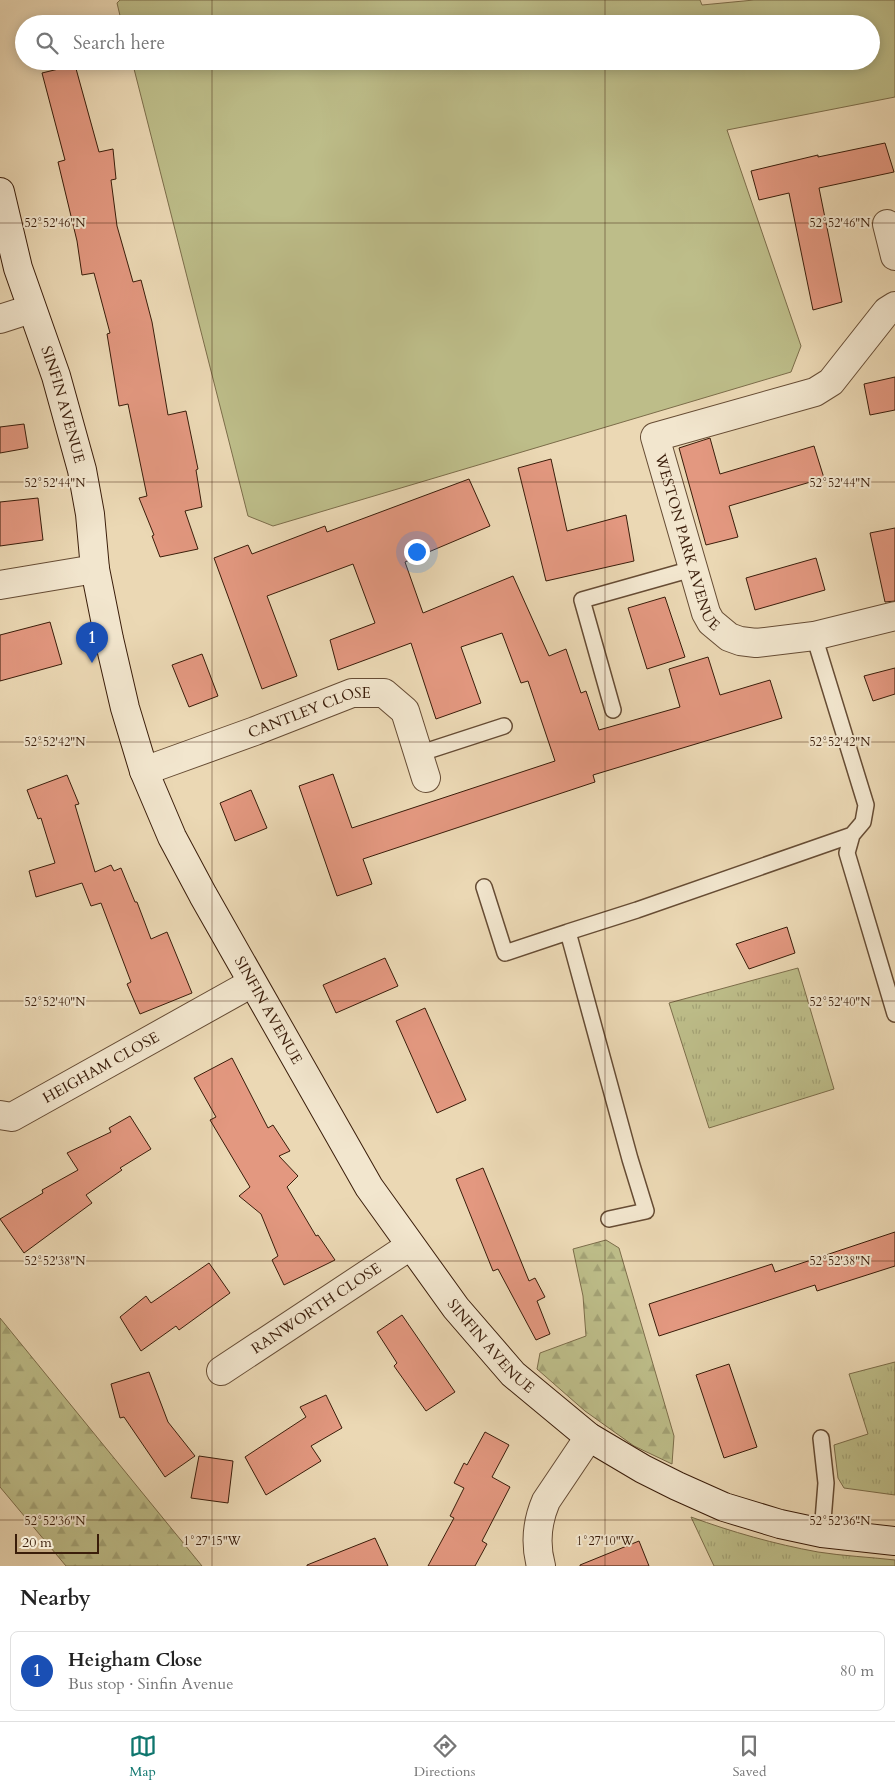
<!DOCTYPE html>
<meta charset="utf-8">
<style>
:root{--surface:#fff;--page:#f6f6f6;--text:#222;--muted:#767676;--line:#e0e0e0;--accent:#0f766e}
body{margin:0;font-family:Cardo,serif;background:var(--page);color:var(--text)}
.scale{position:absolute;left:15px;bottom:12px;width:84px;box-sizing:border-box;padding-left:5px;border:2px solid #3a1d0a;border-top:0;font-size:14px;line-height:18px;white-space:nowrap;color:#3a1d0a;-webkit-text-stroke:4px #f2e6ce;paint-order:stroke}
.you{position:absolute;left:416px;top:551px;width:18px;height:18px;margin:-12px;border:4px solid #fff;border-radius:50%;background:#1a73e8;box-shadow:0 0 0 8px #1a73e833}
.badge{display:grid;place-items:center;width:32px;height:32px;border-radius:50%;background:var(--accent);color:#fff;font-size:16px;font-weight:700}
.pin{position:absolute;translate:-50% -41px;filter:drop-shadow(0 1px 2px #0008)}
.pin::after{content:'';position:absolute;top:26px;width:18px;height:15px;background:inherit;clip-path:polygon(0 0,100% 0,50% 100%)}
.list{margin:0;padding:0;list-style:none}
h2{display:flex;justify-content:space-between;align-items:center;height:65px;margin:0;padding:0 20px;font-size:21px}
h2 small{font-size:16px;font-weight:400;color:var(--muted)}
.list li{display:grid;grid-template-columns:32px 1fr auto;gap:15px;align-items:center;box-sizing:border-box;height:80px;margin:0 10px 10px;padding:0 10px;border:1px solid var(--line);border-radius:8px}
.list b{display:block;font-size:19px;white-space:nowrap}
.list p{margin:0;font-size:16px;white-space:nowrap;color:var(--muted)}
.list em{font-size:16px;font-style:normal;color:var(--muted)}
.icon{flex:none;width:28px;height:28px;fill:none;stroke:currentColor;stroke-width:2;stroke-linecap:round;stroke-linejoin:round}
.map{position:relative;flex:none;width:895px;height:1566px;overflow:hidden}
.search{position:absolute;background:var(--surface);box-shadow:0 2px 12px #0003;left:15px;right:15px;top:15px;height:55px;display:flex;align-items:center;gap:12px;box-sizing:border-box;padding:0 18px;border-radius:28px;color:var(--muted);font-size:19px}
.sheet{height:155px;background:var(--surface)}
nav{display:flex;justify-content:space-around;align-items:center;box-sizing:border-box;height:70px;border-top:1px solid var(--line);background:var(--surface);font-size:14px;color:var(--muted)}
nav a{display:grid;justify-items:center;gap:2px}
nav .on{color:var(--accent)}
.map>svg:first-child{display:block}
.grass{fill:url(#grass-tufts);stroke:#7c6d4a}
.forest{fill:url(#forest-firs);stroke:#7c6d4a}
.park{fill:#bdbd89;stroke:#7c6d4a}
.building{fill:#e39880;stroke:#3a1d0a}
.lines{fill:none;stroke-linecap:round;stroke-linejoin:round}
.lane-casing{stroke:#664c34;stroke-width:18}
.street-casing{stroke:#664c34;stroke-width:30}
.secondary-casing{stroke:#3a1d0a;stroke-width:30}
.lane{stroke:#f2e6ce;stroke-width:15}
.street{stroke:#f2e6ce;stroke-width:28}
.secondary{stroke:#f2e6ce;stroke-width:28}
.ticks{fill:none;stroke:#3a1d0a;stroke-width:1;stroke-opacity:0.45}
.labels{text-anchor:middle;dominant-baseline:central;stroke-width:4;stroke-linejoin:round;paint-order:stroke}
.street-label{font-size:15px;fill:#3a1d0a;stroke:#f2e6ce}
.ticks-label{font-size:12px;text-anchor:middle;fill:#3a1d0a;stroke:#f2e6ce;stroke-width:4;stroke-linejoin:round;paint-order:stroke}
</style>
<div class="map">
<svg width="895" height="1566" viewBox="0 0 895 1566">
<defs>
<pattern id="grass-tufts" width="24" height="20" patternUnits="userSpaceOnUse" patternTransform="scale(1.25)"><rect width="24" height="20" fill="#bdbd89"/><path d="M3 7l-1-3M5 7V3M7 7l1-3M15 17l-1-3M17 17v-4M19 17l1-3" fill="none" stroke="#a3a275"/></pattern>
<pattern id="forest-firs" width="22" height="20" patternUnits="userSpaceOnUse" patternTransform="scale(1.25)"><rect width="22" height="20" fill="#bdbd89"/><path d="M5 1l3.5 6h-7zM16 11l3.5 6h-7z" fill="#a3a275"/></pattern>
</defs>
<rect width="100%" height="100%" fill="#ebd8b4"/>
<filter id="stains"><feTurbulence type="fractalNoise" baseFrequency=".004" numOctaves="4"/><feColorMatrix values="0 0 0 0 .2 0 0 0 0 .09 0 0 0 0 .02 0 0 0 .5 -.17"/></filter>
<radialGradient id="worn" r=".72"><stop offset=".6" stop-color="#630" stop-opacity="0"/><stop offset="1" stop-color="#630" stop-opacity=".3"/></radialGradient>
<!-- grass -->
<path class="grass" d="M 798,968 L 834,1089 L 709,1128 L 669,1003 Z
M 895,1362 L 895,1495 L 844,1488 L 838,1478 L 834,1445 L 868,1434 L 849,1374 Z
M 691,1517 C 732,1532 774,1544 818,1552 C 843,1556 869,1557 895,1560 L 895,1566 L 714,1566 Z"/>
<!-- forest -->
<path class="forest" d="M 606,1240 L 619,1248 L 674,1436 L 672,1464 L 634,1446 L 585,1411 L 537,1369 L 540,1353 L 586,1336 L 583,1296 L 573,1249 Z
M 0,1318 L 202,1566 L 66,1566 L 0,1487 Z"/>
<!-- park -->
<path class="park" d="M 120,0 L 700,0 L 702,5 L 754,0 L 895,0 L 895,97 L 727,130 L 801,346 L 791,372 L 273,526 L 248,516 L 132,61 L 871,61 L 871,24 L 122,24 L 117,3 Z"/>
<!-- building -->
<path class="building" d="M 75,65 L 99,152 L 113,149 L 116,179 L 111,180 L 117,226 L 133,282 L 141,280 L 152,322 L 168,415 L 186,411 L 198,469 L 196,470 L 202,507 L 185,511 L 198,549 L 160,557 L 152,536 L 154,535 L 139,498 L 147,496 L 128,404 L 119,406 L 107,334 L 110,333 L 94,273 L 82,275 L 77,241 L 58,162 L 65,160 L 42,73 Z
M 885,143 L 894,172 L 819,188 L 842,302 L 813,310 L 789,193 L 759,200 L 751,171 L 818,155 L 818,157 Z
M 895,377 L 895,410 L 870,415 L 864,384 Z
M 24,424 L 28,448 L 0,453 L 0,427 Z
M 710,438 L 720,474 L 814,446 L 824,478 L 729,506 L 738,537 L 706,545 L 679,448 Z
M 551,459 L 567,531 L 626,515 L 634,561 L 546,581 L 518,468 Z
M 469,479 L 490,526 L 405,562 L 423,613 L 513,576 L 549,656 L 566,649 L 581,693 L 586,691 L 599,730 L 680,707 L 669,669 L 708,657 L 720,695 L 770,680 L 782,718 L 593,775 L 595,782 L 363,859 L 372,884 L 337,896 L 299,786 L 333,774 L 352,828 L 555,761 L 528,681 L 521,683 L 502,633 L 461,647 L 481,703 L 436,719 L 411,643 L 338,670 L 330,640 L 375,623 L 353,564 L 267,596 L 297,676 L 262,689 L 214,558 L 248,545 L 252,554 L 325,526 L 327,532 Z
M 38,498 L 43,540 L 0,546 L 0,502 Z
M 895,528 L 895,601 L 885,602 L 870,533 Z
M 816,558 L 825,590 L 755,610 L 746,578 Z
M 665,597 L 685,657 L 647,669 L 628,608 Z
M 50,622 L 62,664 L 0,681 L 0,635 Z
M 202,654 L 218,696 L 189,707 L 172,665 Z
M 895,668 L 895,694 L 873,701 L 864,676 Z
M 67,775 L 79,804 L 75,805 L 95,872 L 111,865 L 114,871 L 121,868 L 135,902 L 137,902 L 151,939 L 167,932 L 192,993 L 140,1014 L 127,984 L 131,982 L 101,903 L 91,906 L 82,883 L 36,897 L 29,871 L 55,863 L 41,818 L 38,819 L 27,790 Z
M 251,790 L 267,828 L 235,841 L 220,803 Z
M 787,927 L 795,953 L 749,969 L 736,944 Z
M 385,958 L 398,986 L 336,1013 L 323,985 Z
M 425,1008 L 466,1100 L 437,1113 L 396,1021 Z
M 232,1058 L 268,1128 L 273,1125 L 290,1151 L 279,1156 L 298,1176 L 287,1187 L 316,1236 L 318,1235 L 335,1260 L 284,1285 L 272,1260 L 278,1256 L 261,1214 L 239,1196 L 250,1187 L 210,1120 L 216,1117 L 194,1078 Z
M 130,1116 L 151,1149 L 120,1168 L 122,1170 L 86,1195 L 92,1203 L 24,1253 L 0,1219 L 43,1193 L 42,1190 L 78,1170 L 67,1153 L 111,1132 L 109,1128 Z
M 483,1168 L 529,1281 L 535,1278 L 545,1297 L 537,1301 L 550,1334 L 536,1340 L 498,1269 L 493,1271 L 456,1179 Z
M 895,1232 L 895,1266 L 817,1291 L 815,1285 L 659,1336 L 649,1304 L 772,1264 L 775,1272 Z
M 209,1263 L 230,1293 L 179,1330 L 176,1326 L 141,1351 L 120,1317 L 146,1296 L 151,1303 Z
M 402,1315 L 455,1392 L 426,1411 L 394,1366 L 397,1363 L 377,1332 Z
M 729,1364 L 757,1447 L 724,1458 L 696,1375 Z
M 149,1372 L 168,1422 L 195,1456 L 165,1477 L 124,1417 L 120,1418 L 111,1384 Z
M 326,1395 L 342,1428 L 311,1446 L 321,1461 L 266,1495 L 245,1457 L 306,1417 L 300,1407 Z
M 485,1432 L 509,1445 L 492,1477 L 510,1487 L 482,1541 L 487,1544 L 475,1566 L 428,1566 L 454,1518 L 450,1516 L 464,1488 L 454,1483 L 464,1463 L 467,1465 Z
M 199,1456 L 233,1461 L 228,1503 L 191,1498 Z
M 375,1538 L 388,1566 L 307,1566 L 307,1565 Z
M 639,1541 L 649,1566 L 580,1566 L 580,1565 Z"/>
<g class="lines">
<defs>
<path id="lane" d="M 613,710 L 582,600 L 692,569
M 418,754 L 504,726
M 852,835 L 847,853 L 895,1014
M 484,887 L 505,953 L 568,932
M 609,1219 L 646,1211 L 630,1159 L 568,932 L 637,910 L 852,835 L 863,822 L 866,805 L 814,636
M 821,1438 L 826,1483 L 822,1533"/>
<g id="street">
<path d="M 887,224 L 895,256"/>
<path id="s1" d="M 895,306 L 887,311 L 831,382 L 815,392 L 655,437 L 706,613 L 711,622 L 729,637 L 740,641 L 756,643 L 814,636 L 895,616"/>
<path d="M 0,319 L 31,309"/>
<path d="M 0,585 L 95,569"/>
<path id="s2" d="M 144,771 L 255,731 L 352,693 L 384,693 L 405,711 L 426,778"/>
<path id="s3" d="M 0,1115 L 12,1117 L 252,983"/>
<path id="s4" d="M 221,1371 L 410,1246"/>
<path d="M 541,1566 C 535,1544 537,1522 546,1501 L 589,1437"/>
</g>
<g id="secondary">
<path id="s5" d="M 0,192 L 18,268 L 56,376 L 82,470 L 90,514 L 95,569 L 109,639 L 125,708 L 144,771 L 172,837 L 203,895 L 369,1187 L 456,1308 L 513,1374 L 589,1437 L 643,1469 L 677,1486 L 724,1507 L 780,1524 L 822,1533 L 895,1541"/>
</g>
</defs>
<!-- lane casing -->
<use href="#lane" class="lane-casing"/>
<!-- street casing -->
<use href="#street" class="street-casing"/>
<!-- secondary casing -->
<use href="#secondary" class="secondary-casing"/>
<!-- lane -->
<use href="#lane" class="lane"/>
<!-- street -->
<use href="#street" class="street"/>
<!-- secondary -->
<use href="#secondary" class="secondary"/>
</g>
<!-- ticks -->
<path class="ticks" d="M 212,0 L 212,24M 605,0 L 605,24M 212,61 L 212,1566M 605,61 L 605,1566M 0,223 L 895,223M 0,482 L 895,482M 0,742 L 895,742M 0,1001 L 895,1001M 0,1261 L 895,1261M 0,1520 L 895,1520"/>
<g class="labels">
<!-- street labels -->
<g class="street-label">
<text stroke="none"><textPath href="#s5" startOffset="222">SINFIN AVENUE</textPath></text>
<text stroke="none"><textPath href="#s1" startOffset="395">WESTON PARK AVENUE</textPath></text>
<text stroke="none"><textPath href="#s2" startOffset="176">CANTLEY CLOSE</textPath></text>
<text stroke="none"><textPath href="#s5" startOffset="868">SINFIN AVENUE</textPath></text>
<text stroke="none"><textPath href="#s3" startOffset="114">HEIGHAM CLOSE</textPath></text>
<text stroke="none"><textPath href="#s4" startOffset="114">RANWORTH CLOSE</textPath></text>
<text stroke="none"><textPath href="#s5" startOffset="1272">SINFIN AVENUE</textPath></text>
</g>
</g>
<g class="ticks-label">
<text x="55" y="227">52°52'46"N</text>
<text x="840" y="227">52°52'46"N</text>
<text x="55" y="487">52°52'44"N</text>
<text x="840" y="487">52°52'44"N</text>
<text x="55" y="746">52°52'42"N</text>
<text x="840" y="746">52°52'42"N</text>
<text x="55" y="1006">52°52'40"N</text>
<text x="840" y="1006">52°52'40"N</text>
<text x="55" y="1265">52°52'38"N</text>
<text x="840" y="1265">52°52'38"N</text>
<text x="55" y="1525">52°52'36"N</text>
<text x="840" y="1525">52°52'36"N</text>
<text x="212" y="1545">1°27'15"W</text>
<text x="605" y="1545">1°27'10"W</text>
</g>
<rect width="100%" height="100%" filter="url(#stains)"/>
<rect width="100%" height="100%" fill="url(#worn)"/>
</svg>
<div class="scale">20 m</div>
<div class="you"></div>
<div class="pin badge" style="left:92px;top:663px;background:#1a4fb4">1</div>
<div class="search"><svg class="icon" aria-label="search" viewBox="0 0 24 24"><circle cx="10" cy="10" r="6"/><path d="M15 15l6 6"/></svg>Search here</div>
</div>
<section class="sheet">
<h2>Nearby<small></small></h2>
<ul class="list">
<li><span class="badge" style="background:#1a4fb4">1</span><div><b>Heigham Close</b><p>Bus stop · Sinfin Avenue</p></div><em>80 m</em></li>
</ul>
</section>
<nav>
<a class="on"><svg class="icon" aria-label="map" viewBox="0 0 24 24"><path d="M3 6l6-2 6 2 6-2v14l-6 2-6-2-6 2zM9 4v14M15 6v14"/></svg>Map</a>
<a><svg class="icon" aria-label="directions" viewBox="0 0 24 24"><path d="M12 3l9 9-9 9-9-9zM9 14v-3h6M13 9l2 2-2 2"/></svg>Directions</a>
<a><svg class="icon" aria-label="saved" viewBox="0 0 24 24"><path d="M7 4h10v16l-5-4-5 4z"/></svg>Saved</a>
</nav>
